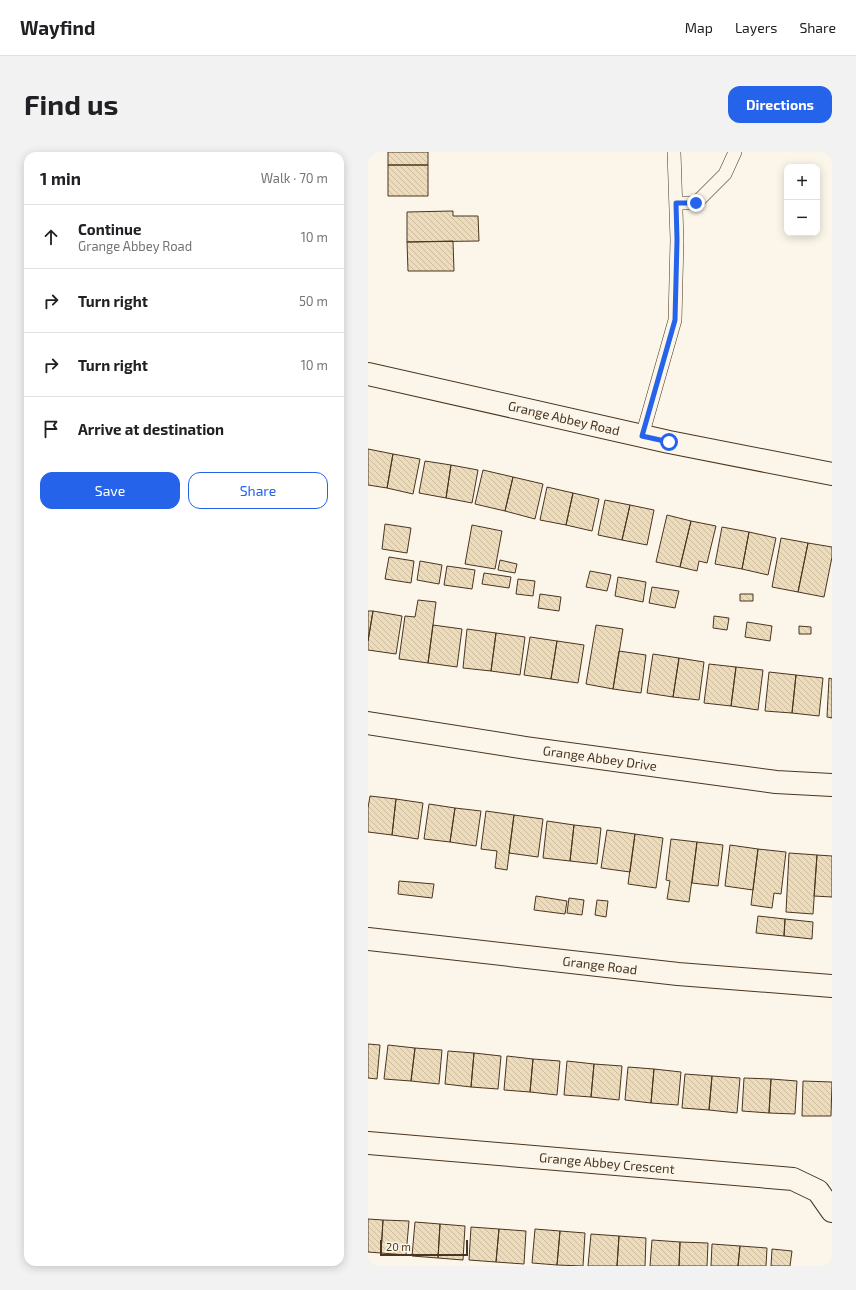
<!DOCTYPE html>
<meta charset="utf-8">
<style>
:root{--surface:#fff;--page:#f2f2f2;--text:#202124;--muted:#757577;--line:#e0e0e0;--accent:#2563eb}
body{margin:0;font-family:"Exo 2",sans-serif;background:var(--page);color:var(--text)}
.controls{position:absolute;right:12px;top:12px;display:grid;overflow:hidden;border-radius:8px;box-shadow:0 2px 10px #0003}
.controls button{width:36px;height:36px;display:grid;place-items:center;padding:0;border:0;border-bottom:1px solid var(--line);background:var(--surface);color:var(--text);font:20px sans-serif}
.scale{position:absolute;left:12px;bottom:10px;width:88px;box-sizing:border-box;padding-left:4px;border:2px solid #4a3520;border-top:0;font-size:11px;line-height:14px;white-space:nowrap;color:#4a3520;-webkit-text-stroke:3px #fbf6e9;paint-order:stroke}
.stop{position:absolute;width:12px;height:12px;margin:-9px;border:3px solid #2563eb;border-radius:50%;background:#fff}
.stop.end{background:#2563eb;border-color:#fff;box-shadow:0 1px 4px #0008}
.list{margin:0;padding:0;list-style:none}
h2{display:flex;justify-content:space-between;align-items:center;height:52px;margin:0;padding:0 16px;font-size:17px}
h2 small{font-size:13px;font-weight:400;color:var(--muted)}
.list li{display:grid;grid-template-columns:26px 1fr auto;gap:12px;align-items:center;box-sizing:border-box;height:64px;padding:0 16px;border-top:1px solid var(--line)}
.list b{display:block;font-size:15px;white-space:nowrap}
.list p{margin:0;font-size:13px;white-space:nowrap;color:var(--muted)}
.list em{font-size:13px;font-style:normal;color:var(--muted)}
.actions{display:flex;gap:8px;padding:12px 16px}
.actions a{flex:1;padding:9px 0;border:1px solid var(--accent);border-radius:12px;text-align:center;font-size:14px;color:var(--accent)}
.actions .main{background:var(--accent);color:#fff}
.icon{flex:none;width:22px;height:22px;fill:none;stroke:currentColor;stroke-width:2;stroke-linecap:round;stroke-linejoin:round}
.map{position:relative;flex:none;width:464px;height:1114px;overflow:hidden;border-radius:12px}
header{display:flex;align-items:center;gap:24px;box-sizing:border-box;height:56px;padding:0 20px;background:var(--surface);border-bottom:1px solid var(--line)}
header strong{font-size:19px}
nav{display:flex;gap:22px;margin-inline-start:auto;font-size:14px}
.intro{display:flex;align-items:center;justify-content:space-between;box-sizing:border-box;height:96px;padding:0 24px}
h1{margin:0;font-size:28px}
.button{padding:10px 18px;border-radius:12px;background:var(--accent);color:#fff;font-size:14px;font-weight:700}
main{display:flex;gap:24px;padding:0 24px}
aside{flex:1;background:var(--surface);border-radius:12px;box-shadow:0 2px 10px #0003}
.map>svg:first-child{display:block}
.building{fill:url(#building-back-hatch);stroke:#4a3520}
.lines{fill:none;stroke-linecap:round;stroke-linejoin:round}
.lane-casing{stroke:#4a3520;stroke-width:14}
.street-casing{stroke:#4a3520;stroke-width:24}
.secondary-casing{stroke:#4a3520;stroke-width:24}
.lane{stroke:#fbf6e9;stroke-width:13}
.street{stroke:#fbf6e9;stroke-width:22}
.secondary{stroke:#fbf6e9;stroke-width:22}
.route{stroke:#2563eb;stroke-width:5}
.labels{text-anchor:middle;dominant-baseline:central;stroke-width:3;stroke-linejoin:round;paint-order:stroke}
.street-label{font-size:13px;fill:#4a3520;stroke:#fbf6e9}
</style>
<header>
<strong>Wayfind</strong>
<nav><a>Map</a><a>Layers</a><a>Share</a></nav>
</header>
<div class="intro"><h1>Find us</h1><a class="button">Directions</a></div>
<main>
<aside>
<h2>1 min<small>Walk · 70 m</small></h2>
<ul class="list">
<li><svg class="icon" aria-label="ahead" viewBox="0 0 24 24"><path d="M12 20V5M6 11l6-6 6 6"/></svg><div><b>Continue</b><p>Grange Abbey Road</p></div><em>10 m</em></li>
<li><svg class="icon" aria-label="right" viewBox="0 0 24 24"><path d="M7 20v-9h11M14 6l5 5-5 5"/></svg><div><b>Turn right</b></div><em>50 m</em></li>
<li><svg class="icon" aria-label="right" viewBox="0 0 24 24"><path d="M7 20v-9h11M14 6l5 5-5 5"/></svg><div><b>Turn right</b></div><em>10 m</em></li>
<li><svg class="icon" aria-label="arrive" viewBox="0 0 24 24"><path d="M6 21V4h12l-3 4 3 4H6"/></svg><div><b>Arrive at destination</b></div></li>
</ul>
<div class="actions"><a class="main">Save</a><a>Share</a></div>
</aside>
<div class="map">
<svg width="464" height="1114" viewBox="0 0 464 1114">
<defs>
<pattern id="building-back-hatch" width="6" height="6" patternUnits="userSpaceOnUse"><rect width="6" height="6" fill="#ecdcbc"/><path d="M-1 5l2 2M0 0l6 6M5-1l2 2" fill="none" stroke="#ccbda1"/></pattern>
</defs>
<rect width="100%" height="100%" fill="#fbf6e9"/>
<!-- building -->
<path class="building" d="M 20,0 L 60,0 L 60,13 L 20,13 Z
M 20,13 L 60,13 L 60,44 L 20,44 Z
M 85,59 L 85,64 L 110,64 L 111,89 L 39,90 L 39,60 Z
M 85,89 L 86,119 L 40,119 L 39,90 Z
M 0,297 L 25,302 L 19,336 L 0,333 Z
M 25,302 L 52,307 L 45,342 L 19,336 Z
M 57,309 L 83,313 L 78,346 L 51,341 Z
M 83,313 L 110,318 L 104,351 L 78,346 Z
M 115,318 L 145,325 L 137,359 L 107,352 Z
M 145,325 L 175,332 L 167,367 L 137,359 Z
M 179,335 L 205,341 L 198,373 L 172,368 Z
M 205,341 L 231,347 L 224,379 L 198,373 Z
M 237,348 L 262,353 L 254,388 L 230,383 Z
M 262,353 L 286,358 L 279,393 L 254,388 Z
M 299,363 L 323,369 L 312,415 L 288,410 Z
M 323,369 L 348,374 L 339,411 L 331,409 L 329,419 L 312,415 Z
M 17,372 L 43,376 L 39,401 L 14,397 Z
M 104,373 L 134,379 L 127,417 L 97,412 Z
M 354,375 L 381,380 L 374,417 L 347,412 Z
M 381,380 L 408,386 L 400,423 L 374,417 Z
M 413,386 L 440,391 L 430,440 L 404,435 Z
M 440,391 L 464,395 L 464,405 L 456,445 L 430,440 Z
M 21,405 L 46,409 L 43,431 L 17,427 Z
M 132,408 L 149,412 L 147,421 L 130,418 Z
M 52,409 L 74,413 L 71,432 L 49,428 Z
M 79,414 L 107,418 L 104,437 L 76,433 Z
M 222,419 L 243,423 L 239,439 L 218,435 Z
M 116,421 L 143,425 L 141,436 L 114,432 Z
M 250,425 L 278,430 L 275,450 L 247,444 Z
M 150,427 L 167,429 L 165,444 L 148,442 Z
M 284,435 L 311,439 L 307,456 L 281,451 Z
M 172,442 L 193,445 L 191,459 L 170,456 Z
M 372,442 L 385,442 L 385,449 L 372,449 Z
M 50,448 L 68,450 L 60,511 L 31,507 L 37,464 L 47,465 Z
M 0,459 L 5,459 L 0,489 Z
M 5,459 L 34,464 L 28,502 L 0,498 L 0,489 Z
M 346,464 L 361,466 L 359,478 L 345,476 Z
M 379,470 L 404,474 L 402,489 L 377,485 Z
M 65,473 L 94,477 L 89,515 L 60,511 Z
M 228,473 L 255,477 L 245,537 L 218,532 Z
M 431,474 L 443,475 L 443,482 L 431,482 Z
M 99,477 L 128,481 L 123,519 L 95,516 Z
M 128,481 L 157,485 L 152,523 L 123,519 Z
M 162,485 L 189,489 L 183,527 L 156,523 Z
M 189,489 L 216,493 L 210,531 L 183,527 Z
M 251,499 L 278,503 L 273,541 L 245,537 Z
M 285,502 L 311,506 L 305,545 L 279,541 Z
M 311,506 L 336,510 L 331,548 L 305,545 Z
M 341,512 L 368,515 L 363,554 L 336,551 Z
M 368,515 L 395,518 L 390,558 L 363,554 Z
M 401,520 L 428,523 L 424,561 L 397,559 Z
M 428,523 L 455,526 L 451,564 L 424,561 Z
M 461,526 L 464,527 L 464,566 L 459,565 Z
M 2,644 L 28,647 L 24,683 L 0,680 L 0,656 Z
M 28,647 L 55,651 L 50,687 L 24,683 Z
M 61,652 L 87,656 L 82,690 L 56,687 Z
M 87,656 L 113,659 L 108,694 L 82,690 Z
M 118,659 L 146,663 L 139,718 L 127,716 L 129,699 L 113,697 Z
M 146,663 L 175,667 L 170,705 L 141,701 Z
M 179,669 L 206,673 L 202,709 L 175,706 Z
M 206,673 L 233,676 L 229,712 L 202,709 Z
M 239,678 L 267,682 L 262,720 L 233,716 Z
M 267,682 L 295,686 L 288,736 L 260,732 Z
M 303,687 L 329,690 L 321,750 L 299,747 L 302,729 L 298,728 Z
M 329,690 L 355,693 L 350,734 L 324,731 Z
M 362,693 L 390,697 L 385,738 L 357,734 Z
M 390,697 L 418,700 L 413,742 L 406,741 L 404,756 L 383,753 Z
M 421,701 L 449,703 L 445,762 L 418,760 Z
M 449,703 L 464,704 L 464,745 L 446,744 Z
M 31,729 L 66,732 L 64,746 L 30,742 Z
M 168,744 L 199,749 L 197,762 L 166,758 Z
M 201,746 L 216,748 L 214,763 L 199,761 Z
M 229,748 L 240,749 L 238,765 L 227,763 Z
M 390,764 L 417,767 L 416,784 L 388,781 Z
M 417,767 L 445,770 L 444,787 L 416,784 Z
M 0,892 L 12,893 L 9,927 L 0,926 Z
M 20,893 L 47,896 L 43,929 L 16,927 Z
M 47,896 L 74,898 L 71,932 L 43,929 Z
M 80,899 L 106,901 L 103,935 L 77,932 Z
M 106,901 L 133,904 L 130,937 L 103,935 Z
M 139,904 L 165,907 L 162,940 L 136,938 Z
M 165,907 L 192,909 L 189,943 L 162,940 Z
M 199,909 L 226,912 L 223,945 L 196,943 Z
M 226,912 L 254,914 L 251,948 L 223,945 Z
M 260,915 L 286,917 L 283,951 L 257,948 Z
M 286,917 L 313,920 L 310,953 L 283,951 Z
M 317,922 L 344,924 L 341,958 L 314,956 Z
M 344,924 L 372,926 L 369,961 L 341,958 Z
M 376,926 L 403,927 L 401,961 L 374,959 Z
M 403,927 L 429,929 L 427,962 L 401,961 Z
M 435,929 L 464,930 L 463,964 L 434,964 Z
M 0,1067 L 15,1068 L 13,1101 L 0,1100 Z
M 15,1068 L 41,1069 L 38,1103 L 13,1101 Z
M 47,1070 L 72,1072 L 70,1106 L 44,1104 Z
M 72,1072 L 97,1074 L 95,1108 L 70,1106 Z
M 103,1075 L 131,1077 L 128,1110 L 101,1108 Z
M 131,1077 L 158,1079 L 156,1112 L 128,1110 Z
M 167,1077 L 192,1079 L 189,1113 L 164,1111 Z
M 192,1079 L 217,1081 L 215,1114 L 189,1113 Z
M 223,1082 L 251,1084 L 249,1114 L 220,1114 Z
M 251,1084 L 278,1086 L 277,1114 L 249,1114 Z
M 284,1088 L 312,1090 L 311,1114 L 282,1114 Z
M 312,1090 L 340,1091 L 339,1114 L 311,1114 Z
M 344,1092 L 372,1094 L 370,1114 L 343,1114 Z
M 372,1094 L 399,1096 L 398,1114 L 370,1114 Z
M 404,1097 L 424,1099 L 422,1114 L 403,1114 Z"/>
<g class="lines">
<defs>
<path id="lane" d="M 308,51 L 328,51 L 357,22 L 367,0
M 274,284 L 307,168 L 309,88 L 306,0"/>
<path id="street" d="M 0,222 L 301,290 L 464,322
M 0,571 L 158,596 L 408,630 L 464,633
M 0,991 L 425,1027 L 450,1039 L 464,1059"/>
<path id="secondary" d="M 0,787 L 310,822 L 464,834"/>
</defs>
<!-- lane casing -->
<use href="#lane" class="lane-casing"/>
<!-- street casing -->
<use href="#street" class="street-casing"/>
<!-- secondary casing -->
<use href="#secondary" class="secondary-casing"/>
<!-- lane -->
<use href="#lane" class="lane"/>
<!-- street -->
<use href="#street" class="street"/>
<!-- secondary -->
<use href="#secondary" class="secondary"/>
</g>
<g class="lines">
<!-- route -->
<path class="route" d="M 301,290 L 274,284 L 307,168 L 309,88 L 308,51 L 328,51"/>
</g>
<g class="labels">
<!-- street labels -->
<g class="street-label">
<text transform="translate(196 266) rotate(13)">Grange Abbey Road</text>
<text transform="translate(232 606) rotate(8)">Grange Abbey Drive</text>
<text transform="translate(232 813) rotate(7)">Grange Road</text>
<text transform="translate(239 1011) rotate(5)">Grange Abbey Crescent</text>
</g>
</g>
</svg>
<div class="controls">
<button>+</button>
<button>−</button>
</div>
<div class="scale">20 m</div>
<div class="stop" style="left:301px;top:290px"></div>
<div class="stop end" style="left:328px;top:51px"></div>
</div>
</main>
